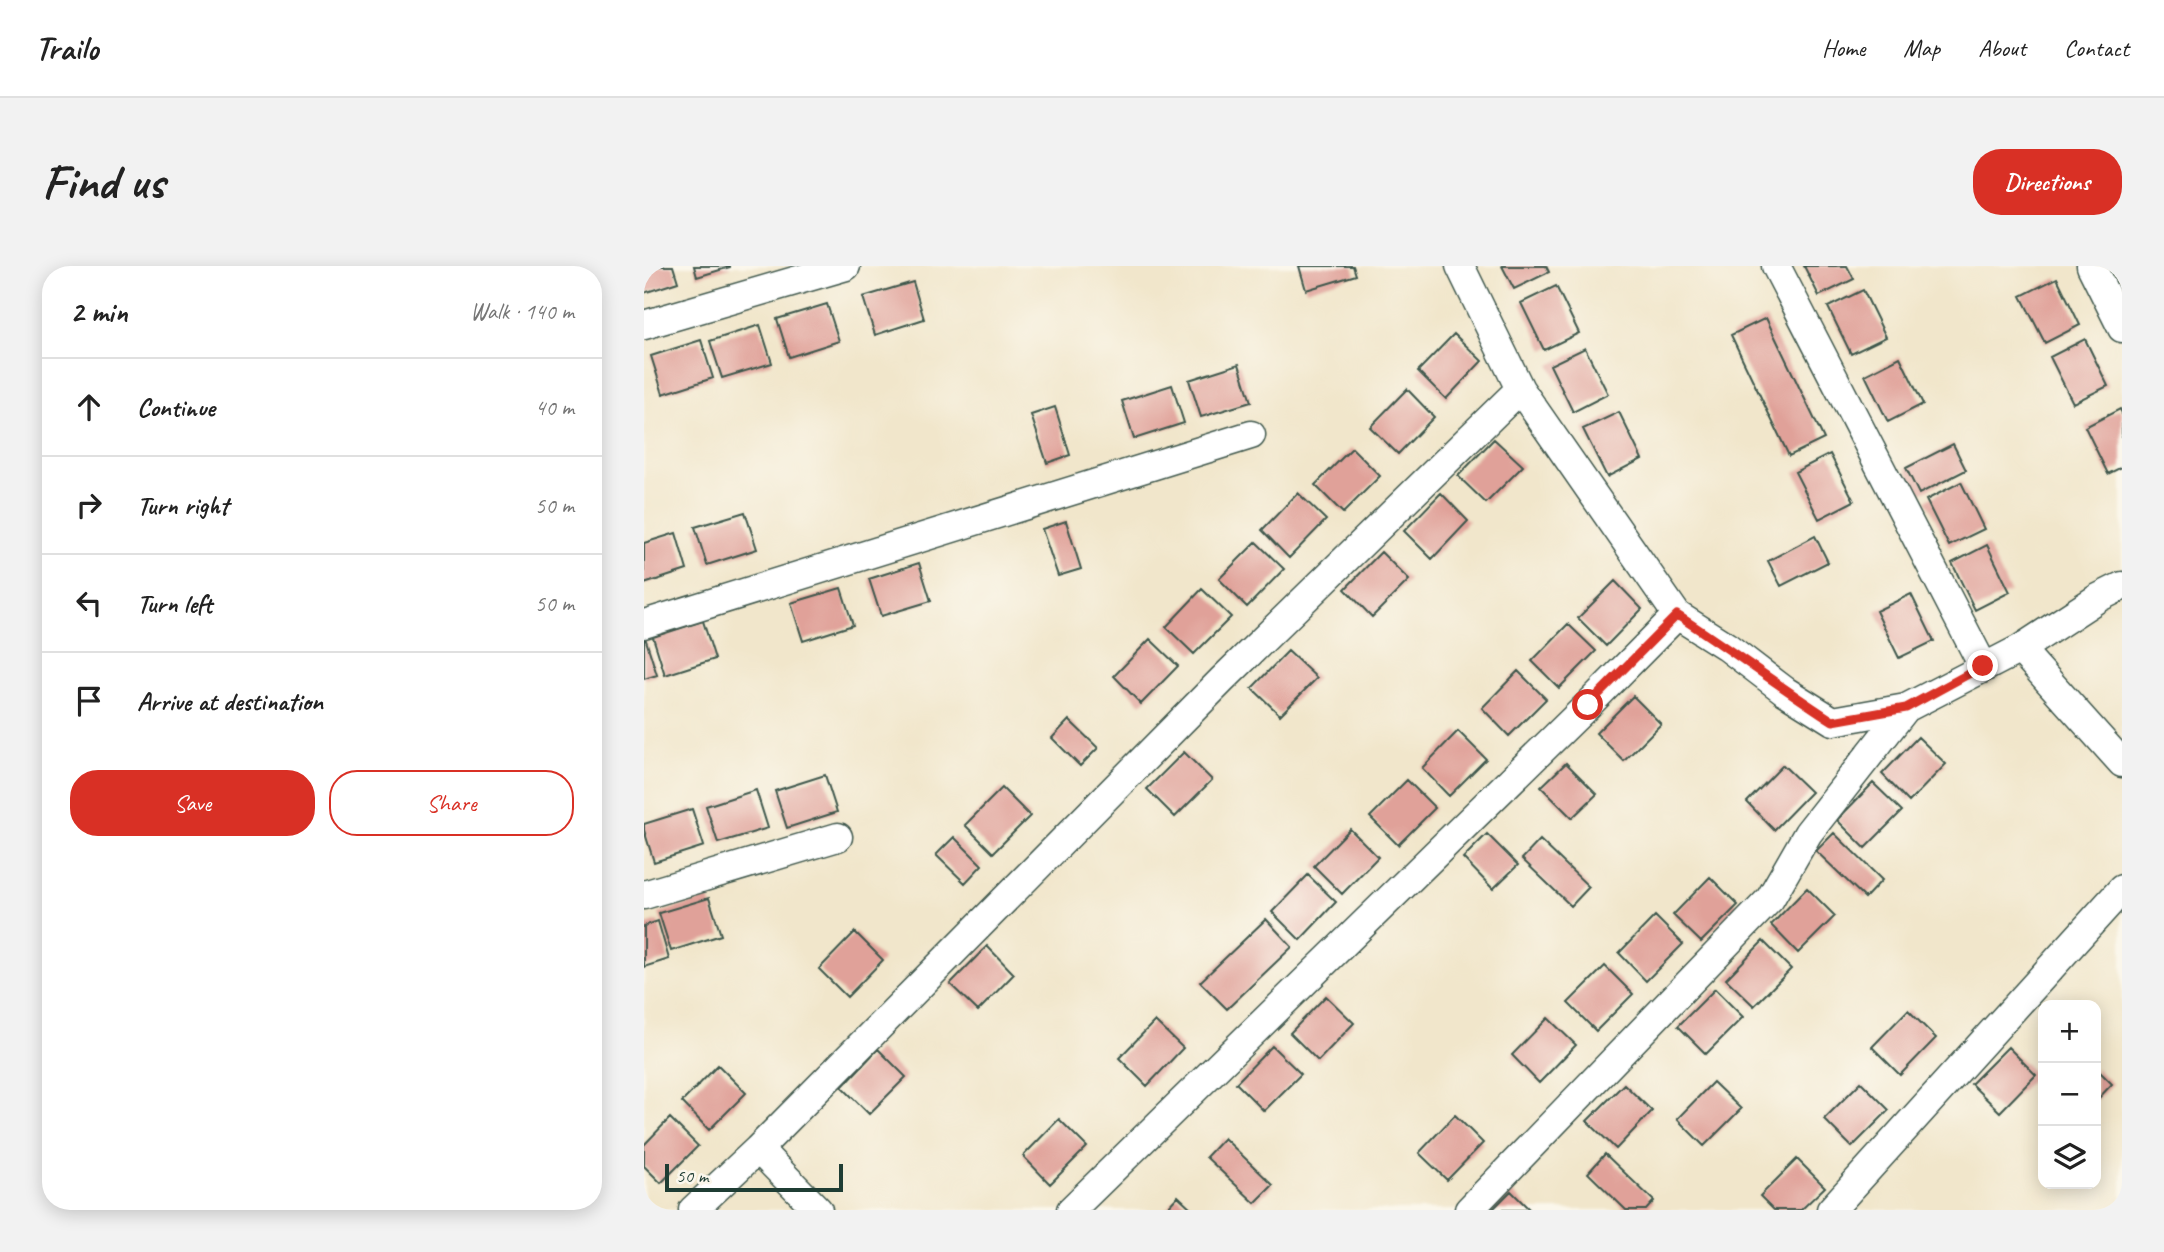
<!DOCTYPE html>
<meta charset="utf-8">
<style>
:root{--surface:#fff;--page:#f2f2f2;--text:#222;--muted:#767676;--line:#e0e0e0;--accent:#d93025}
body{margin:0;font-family:Caveat,sans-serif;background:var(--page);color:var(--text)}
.controls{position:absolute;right:21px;bottom:21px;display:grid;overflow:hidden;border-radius:14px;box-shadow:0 4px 18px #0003}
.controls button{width:63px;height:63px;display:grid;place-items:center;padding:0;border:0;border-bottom:2px solid var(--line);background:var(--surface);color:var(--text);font:35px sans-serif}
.scale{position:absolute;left:21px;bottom:18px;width:178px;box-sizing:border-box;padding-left:7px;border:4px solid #1f3d34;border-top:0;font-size:19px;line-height:24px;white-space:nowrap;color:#1f3d34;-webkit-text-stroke:5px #fbf7ec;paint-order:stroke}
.stop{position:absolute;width:21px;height:21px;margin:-16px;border:5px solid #d93025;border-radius:50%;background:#fff}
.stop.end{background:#d93025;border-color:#fff;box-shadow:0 2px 7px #0008}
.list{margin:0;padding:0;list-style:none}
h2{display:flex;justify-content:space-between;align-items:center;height:91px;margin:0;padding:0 28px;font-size:30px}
h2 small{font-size:23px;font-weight:400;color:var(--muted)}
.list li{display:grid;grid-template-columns:46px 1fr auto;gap:21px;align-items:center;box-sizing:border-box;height:98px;padding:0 28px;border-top:2px solid var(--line)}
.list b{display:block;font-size:26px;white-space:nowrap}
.list em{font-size:23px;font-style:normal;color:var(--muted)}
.actions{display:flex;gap:14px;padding:21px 28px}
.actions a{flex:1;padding:16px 0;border:2px solid var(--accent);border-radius:28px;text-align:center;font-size:24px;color:var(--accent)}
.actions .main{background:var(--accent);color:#fff}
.icon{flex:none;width:38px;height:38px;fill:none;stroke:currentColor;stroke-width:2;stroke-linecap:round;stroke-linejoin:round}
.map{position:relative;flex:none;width:1478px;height:944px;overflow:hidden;border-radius:28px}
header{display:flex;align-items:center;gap:42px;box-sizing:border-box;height:98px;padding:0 35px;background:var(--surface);border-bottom:2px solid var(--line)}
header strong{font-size:33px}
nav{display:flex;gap:38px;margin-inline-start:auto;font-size:24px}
.intro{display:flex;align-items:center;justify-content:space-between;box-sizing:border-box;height:168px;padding:0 42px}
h1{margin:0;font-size:49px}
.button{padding:18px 32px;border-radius:28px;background:var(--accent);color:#fff;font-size:24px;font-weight:700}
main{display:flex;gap:42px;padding:0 42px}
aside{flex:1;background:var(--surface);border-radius:28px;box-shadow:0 4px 18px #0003}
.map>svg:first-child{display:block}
.building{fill:#e0a199}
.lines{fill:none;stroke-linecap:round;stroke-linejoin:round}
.minor-casing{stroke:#3e564b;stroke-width:31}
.minor{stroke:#fff;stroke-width:28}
.route{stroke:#d93025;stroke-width:9}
</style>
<header>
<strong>Trailo</strong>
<nav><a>Home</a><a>Map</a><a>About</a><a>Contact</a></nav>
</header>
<div class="intro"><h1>Find us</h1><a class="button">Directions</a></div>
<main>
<aside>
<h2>2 min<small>Walk · 140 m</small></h2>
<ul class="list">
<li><svg class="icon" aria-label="ahead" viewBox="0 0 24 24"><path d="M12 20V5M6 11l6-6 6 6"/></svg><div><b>Continue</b></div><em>40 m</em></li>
<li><svg class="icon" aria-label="right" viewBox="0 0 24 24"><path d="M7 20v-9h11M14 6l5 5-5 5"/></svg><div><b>Turn right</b></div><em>50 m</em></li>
<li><svg class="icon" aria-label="left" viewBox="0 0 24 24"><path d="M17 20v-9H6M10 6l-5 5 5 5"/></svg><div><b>Turn left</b></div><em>50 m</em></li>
<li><svg class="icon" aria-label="arrive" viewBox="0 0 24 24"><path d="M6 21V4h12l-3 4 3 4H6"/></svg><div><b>Arrive at destination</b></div></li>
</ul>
<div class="actions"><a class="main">Save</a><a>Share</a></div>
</aside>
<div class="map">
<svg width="1478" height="944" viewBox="0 0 1478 944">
<rect width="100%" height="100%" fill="#fbf7ec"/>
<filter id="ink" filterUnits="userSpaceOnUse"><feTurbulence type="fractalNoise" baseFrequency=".0143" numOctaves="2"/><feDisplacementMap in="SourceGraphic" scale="14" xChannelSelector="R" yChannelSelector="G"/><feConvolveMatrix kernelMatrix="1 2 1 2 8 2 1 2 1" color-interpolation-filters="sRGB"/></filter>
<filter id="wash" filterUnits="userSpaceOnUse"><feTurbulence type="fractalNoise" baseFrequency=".00686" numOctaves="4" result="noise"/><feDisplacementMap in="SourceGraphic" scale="28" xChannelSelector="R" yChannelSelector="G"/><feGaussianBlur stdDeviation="1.57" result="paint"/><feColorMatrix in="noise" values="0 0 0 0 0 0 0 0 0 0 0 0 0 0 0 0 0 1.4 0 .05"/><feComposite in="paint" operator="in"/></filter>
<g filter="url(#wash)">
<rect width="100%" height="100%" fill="#f1e6cb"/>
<g id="blocks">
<!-- building -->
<path class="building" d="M 0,0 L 29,0 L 34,16 L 0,27 Z
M 50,0 L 86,0 L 86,1 L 53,11 Z
M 655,0 L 709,0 L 712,9 L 662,24 Z
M 858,0 L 902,0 L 905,6 L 870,23 Z
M 1160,0 L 1203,0 L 1210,13 L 1175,30 Z
M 1413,12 L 1436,59 L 1401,77 L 1377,30 Z
M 269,16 L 280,53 L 231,69 L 219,31 Z
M 912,20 L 935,67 L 900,84 L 877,37 Z
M 1219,24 L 1242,71 L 1207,88 L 1184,41 Z
M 183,38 L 195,75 L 145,91 L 133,53 Z
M 1122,52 L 1180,173 L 1145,190 L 1087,69 Z
M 116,59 L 128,97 L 78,112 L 66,75 Z
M 810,68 L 838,95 L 802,133 L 774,105 Z
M 1441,73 L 1464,120 L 1429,137 L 1406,91 Z
M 57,74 L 69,112 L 19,128 L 7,90 Z
M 941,82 L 964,128 L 929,146 L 906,99 Z
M 1256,91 L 1279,138 L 1244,156 L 1221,109 Z
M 595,98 L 607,136 L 557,151 L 545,114 Z
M 528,119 L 540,157 L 490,173 L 478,135 Z
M 763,123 L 790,151 L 754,188 L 726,161 Z
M 411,141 L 426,189 L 403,197 L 387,149 Z
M 1476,143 L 1478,147 L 1478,201 L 1464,208 L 1441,161 Z
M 975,146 L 998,193 L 963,211 L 939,163 Z
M 850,173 L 879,200 L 842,237 L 814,210 Z
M 1309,178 L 1322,204 L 1275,228 L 1262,202 Z
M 708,182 L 736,210 L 699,247 L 671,219 Z
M 1186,188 L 1210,235 L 1175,253 L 1151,206 Z
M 1317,216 L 1340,263 L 1305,280 L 1282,234 Z
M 654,227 L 682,254 L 645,292 L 618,264 Z
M 797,227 L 824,255 L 788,293 L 760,265 Z
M 101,246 L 113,283 L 63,299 L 51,261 Z
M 422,255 L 437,303 L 414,310 L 398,263 Z
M 32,267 L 43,304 L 0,318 L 0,277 Z
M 1171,270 L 1184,296 L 1137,320 L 1124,295 Z
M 612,276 L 640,303 L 603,341 L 575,313 Z
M 1343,279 L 1366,326 L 1331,344 L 1308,297 Z
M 737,286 L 765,314 L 728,351 L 701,323 Z
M 275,297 L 287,335 L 237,350 L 225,313 Z
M 971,315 L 998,343 L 962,380 L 934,352 Z
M 197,322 L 209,359 L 159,375 L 147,337 Z
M 558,323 L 587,351 L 550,388 L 522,361 Z
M 1267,328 L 1290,375 L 1255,392 L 1232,345 Z
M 59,355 L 71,393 L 21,409 L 9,371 Z
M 924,358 L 952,385 L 915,422 L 888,395 Z
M 0,368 L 13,409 L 0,413 Z
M 506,373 L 534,400 L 497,438 L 470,410 Z
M 644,385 L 673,412 L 636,449 L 608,422 Z
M 874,405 L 902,433 L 865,470 L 838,442 Z
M 989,430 L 1017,458 L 980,495 L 952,467 Z
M 425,454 L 454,482 L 436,500 L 408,472 Z
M 814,465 L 842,493 L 805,530 L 778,502 Z
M 1274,471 L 1302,498 L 1265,536 L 1238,508 Z
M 540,486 L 568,514 L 531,551 L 503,523 Z
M 922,497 L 953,528 L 928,552 L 897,521 Z
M 1139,499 L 1167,526 L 1130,564 L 1103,536 Z
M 181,509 L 193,546 L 143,562 L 131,525 Z
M 763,514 L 791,542 L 754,579 L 726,551 Z
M 1229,517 L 1258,545 L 1221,582 L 1193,554 Z
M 358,522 L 386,550 L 349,587 L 321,559 Z
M 112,524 L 124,562 L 74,577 L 62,540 Z
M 48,543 L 60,580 L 10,596 L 0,564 L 0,558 Z
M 706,563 L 734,591 L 698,628 L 670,600 Z
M 1190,567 L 1238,614 L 1221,632 L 1172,585 Z
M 843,568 L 874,599 L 849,623 L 819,592 Z
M 310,571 L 338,599 L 321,617 L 292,589 Z
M 896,574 L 945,621 L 927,640 L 878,593 Z
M 664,609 L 692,636 L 656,674 L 628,646 Z
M 1066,611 L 1094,639 L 1057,676 L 1029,649 Z
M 1163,622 L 1191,650 L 1154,687 L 1127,659 Z
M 65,632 L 77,669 L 27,685 L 15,647 Z
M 1011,650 L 1039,678 L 1002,715 L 975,687 Z
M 622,653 L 648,681 L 583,743 L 556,716 Z
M 14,655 L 25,693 L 0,701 L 0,660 Z
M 211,666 L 239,694 L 203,731 L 175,703 Z
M 1119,675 L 1147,703 L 1110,740 L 1082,713 Z
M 343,680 L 370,708 L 334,745 L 306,718 Z
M 961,700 L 989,728 L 952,765 L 924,737 Z
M 1071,723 L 1099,751 L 1062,788 L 1034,760 Z
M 682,730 L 710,757 L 674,795 L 646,767 Z
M 1264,744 L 1292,772 L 1256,809 L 1228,781 Z
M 904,752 L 932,779 L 895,817 L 868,789 Z
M 511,755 L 539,782 L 503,820 L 475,792 Z
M 628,780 L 657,808 L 620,845 L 592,817 Z
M 1364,781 L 1392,809 L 1356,846 L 1327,818 Z
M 234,783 L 262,811 L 225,848 L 198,821 Z
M 74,799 L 102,827 L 65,864 L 38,836 Z
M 1452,802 L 1468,818 L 1452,835 Z
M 1069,816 L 1097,843 L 1060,880 L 1033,853 Z
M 1217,816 L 1245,844 L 1208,881 L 1180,853 Z
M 980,818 L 1008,845 L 972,883 L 943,855 Z
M 811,849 L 839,877 L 803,914 L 775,887 Z
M 26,852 L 54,880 L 17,917 L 0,900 L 0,879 Z
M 415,853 L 443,881 L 406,918 L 379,890 Z
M 580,872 L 629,919 L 611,937 L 562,891 Z
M 961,888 L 1010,935 L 1002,944 L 982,944 L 944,907 Z
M 1153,893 L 1181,921 L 1157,944 L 1130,944 L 1116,930 Z
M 867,925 L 886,944 L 848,944 Z
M 534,930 L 549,944 L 521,944 Z"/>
</g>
</g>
<g filter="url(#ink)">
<use href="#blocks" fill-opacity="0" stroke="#3e564b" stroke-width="2"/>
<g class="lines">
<defs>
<path id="minor" d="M 816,0 L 876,123 L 1033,349 L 1082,380 L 1141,425 L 1189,455 L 1262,442 L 1376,383 L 1454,332 L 1478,320
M 1132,0 L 1339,400
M 1447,0 L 1478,62
M 0,59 L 202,0
M 0,358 L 607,169
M 1376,383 L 1478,497
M 0,629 L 194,571
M 49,944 L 114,883
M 174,944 L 114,883 L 578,414 L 876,123
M 427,944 L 944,439 L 1033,349
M 825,944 L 1126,633 L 1164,567 L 1262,442
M 1187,944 L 1478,623"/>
</defs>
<!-- minor casing -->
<use href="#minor" class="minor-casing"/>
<!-- minor -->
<use href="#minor" class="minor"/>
</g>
</g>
<g class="lines" filter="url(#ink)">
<!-- route -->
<path class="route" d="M 944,439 L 1033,349 C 1086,383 1136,421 1189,455 L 1262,442 L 1339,400"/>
</g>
</svg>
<div class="controls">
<button>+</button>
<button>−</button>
<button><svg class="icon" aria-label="layers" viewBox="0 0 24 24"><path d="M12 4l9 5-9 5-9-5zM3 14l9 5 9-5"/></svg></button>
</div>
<div class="scale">50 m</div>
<div class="stop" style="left:944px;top:439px"></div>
<div class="stop end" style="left:1339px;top:400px"></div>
</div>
</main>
